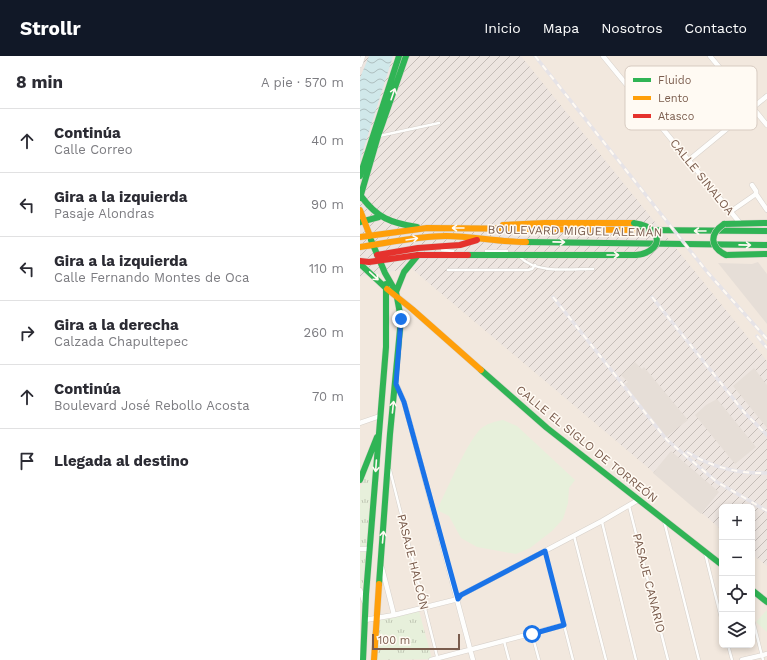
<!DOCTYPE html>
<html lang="es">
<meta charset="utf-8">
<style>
:root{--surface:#fff;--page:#f2f2f3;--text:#2b2b33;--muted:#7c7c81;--line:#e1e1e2;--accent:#111827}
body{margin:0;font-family:"Work Sans",sans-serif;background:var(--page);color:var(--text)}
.controls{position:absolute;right:12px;bottom:12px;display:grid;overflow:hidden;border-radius:6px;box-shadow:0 2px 6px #0003}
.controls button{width:36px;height:36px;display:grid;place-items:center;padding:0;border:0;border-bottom:1px solid var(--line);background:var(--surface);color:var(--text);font:20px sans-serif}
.scale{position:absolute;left:12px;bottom:10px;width:88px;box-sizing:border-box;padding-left:4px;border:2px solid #7a5c4d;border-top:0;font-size:11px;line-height:14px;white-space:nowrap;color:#7a5c4d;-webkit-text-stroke:3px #fffaf3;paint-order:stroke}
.stop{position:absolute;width:12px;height:12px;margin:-9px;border:3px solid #1a73e8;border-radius:50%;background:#fff}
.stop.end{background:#1a73e8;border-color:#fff;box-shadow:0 1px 4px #0008}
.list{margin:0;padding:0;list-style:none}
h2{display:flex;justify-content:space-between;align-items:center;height:52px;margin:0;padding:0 16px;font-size:17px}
h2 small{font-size:13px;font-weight:400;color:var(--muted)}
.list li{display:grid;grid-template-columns:26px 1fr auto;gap:12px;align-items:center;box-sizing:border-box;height:64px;padding:0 16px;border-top:1px solid var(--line)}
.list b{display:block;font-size:15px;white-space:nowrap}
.list p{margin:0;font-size:13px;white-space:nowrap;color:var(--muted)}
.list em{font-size:13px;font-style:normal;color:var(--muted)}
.icon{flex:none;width:22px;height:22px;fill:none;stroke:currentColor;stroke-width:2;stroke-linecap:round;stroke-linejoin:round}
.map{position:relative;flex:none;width:407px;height:604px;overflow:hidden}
header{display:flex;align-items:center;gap:24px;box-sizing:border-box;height:56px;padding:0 20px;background:var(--accent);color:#fff}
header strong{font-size:19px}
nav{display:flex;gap:22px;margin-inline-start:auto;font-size:14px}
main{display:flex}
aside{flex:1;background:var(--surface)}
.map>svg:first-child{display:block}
.residential{fill:#f2e8de;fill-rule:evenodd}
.industrial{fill:url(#industrial-furrows)}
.grass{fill:url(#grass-tufts)}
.pitch{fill:#e7f0db}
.water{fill:url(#water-waves)}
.building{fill:#e6ded7}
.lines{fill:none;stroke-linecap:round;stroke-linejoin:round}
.lane-casing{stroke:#d7d1cb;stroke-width:3.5}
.street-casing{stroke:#d7d1cb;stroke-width:5.5}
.fast-casing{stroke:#d9d2cb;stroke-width:7}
.slow-casing{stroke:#d9d2cb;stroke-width:7}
.jam-casing{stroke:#d9d2cb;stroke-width:7}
.lane{stroke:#fefefd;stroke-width:2.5}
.street{stroke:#fefefd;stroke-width:4.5}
.fast{stroke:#30b455;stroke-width:6}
.slow{stroke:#ff9f0a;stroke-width:6}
.jam{stroke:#e5322d;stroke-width:6}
.rail-casing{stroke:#e6e3e7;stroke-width:3.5}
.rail{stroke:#fffaf3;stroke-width:2;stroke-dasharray:6;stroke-linecap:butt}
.fast-bridge-casing{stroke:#d9d2cb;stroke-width:7;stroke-linecap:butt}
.fast-bridge{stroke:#30b455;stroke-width:6}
.oneway{stroke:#fffaf3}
.route{stroke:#1a73e8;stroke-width:5}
.labels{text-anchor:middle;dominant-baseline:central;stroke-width:3;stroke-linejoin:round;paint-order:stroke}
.street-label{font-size:12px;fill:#7a5c4d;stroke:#fffaf3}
.key{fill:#fffaf3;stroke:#d7cbc1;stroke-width:1}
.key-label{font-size:11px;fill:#7a5c4d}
</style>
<header>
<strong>Strollr</strong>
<nav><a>Inicio</a><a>Mapa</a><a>Nosotros</a><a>Contacto</a></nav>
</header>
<main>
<aside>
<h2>8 min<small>A pie · 570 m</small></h2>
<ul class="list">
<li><svg class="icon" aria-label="ahead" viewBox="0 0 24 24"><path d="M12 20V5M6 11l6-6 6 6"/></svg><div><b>Continúa</b><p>Calle Correo</p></div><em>40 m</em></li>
<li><svg class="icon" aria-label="left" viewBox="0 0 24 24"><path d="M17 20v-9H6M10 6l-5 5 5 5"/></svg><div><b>Gira a la izquierda</b><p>Pasaje Alondras</p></div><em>90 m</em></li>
<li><svg class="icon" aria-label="left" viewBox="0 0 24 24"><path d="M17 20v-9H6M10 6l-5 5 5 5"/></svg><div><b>Gira a la izquierda</b><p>Calle Fernando Montes de Oca</p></div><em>110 m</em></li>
<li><svg class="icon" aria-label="right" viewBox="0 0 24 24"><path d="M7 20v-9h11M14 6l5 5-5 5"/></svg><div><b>Gira a la derecha</b><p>Calzada Chapultepec</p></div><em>260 m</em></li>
<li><svg class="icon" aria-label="ahead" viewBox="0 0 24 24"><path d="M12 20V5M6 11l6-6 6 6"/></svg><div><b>Continúa</b><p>Boulevard José Rebollo Acosta</p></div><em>70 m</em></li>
<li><svg class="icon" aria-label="arrive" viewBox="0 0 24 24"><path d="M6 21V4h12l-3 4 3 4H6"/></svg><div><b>Llegada al destino</b></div></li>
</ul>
</aside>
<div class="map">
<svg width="407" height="604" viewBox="0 0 407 604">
<defs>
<pattern id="industrial-furrows" width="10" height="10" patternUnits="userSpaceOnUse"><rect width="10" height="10" fill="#ede5e0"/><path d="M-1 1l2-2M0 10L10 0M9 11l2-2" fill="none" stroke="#c5bdb8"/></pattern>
<pattern id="grass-tufts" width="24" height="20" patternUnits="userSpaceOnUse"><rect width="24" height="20" fill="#e7f0db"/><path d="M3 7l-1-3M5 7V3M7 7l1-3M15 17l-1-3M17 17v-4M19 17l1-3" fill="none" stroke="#c0c6b4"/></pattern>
<pattern id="water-waves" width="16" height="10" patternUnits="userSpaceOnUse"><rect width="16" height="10" fill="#d0e8ea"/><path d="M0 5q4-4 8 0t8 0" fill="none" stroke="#aebfc0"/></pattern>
</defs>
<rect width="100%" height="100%" fill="#f9f5f0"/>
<!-- residential -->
<path class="residential" d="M 0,0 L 407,0 L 407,604 L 0,604 ZM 362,451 L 392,451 L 392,589 L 362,589 Z"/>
<!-- industrial -->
<path class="industrial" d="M 0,0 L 161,0 L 407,305 L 407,510 L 392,498 L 392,451 L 362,451 L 362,474 L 51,212 L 0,221 Z"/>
<!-- grass -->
<path class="grass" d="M 15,390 L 2,537 L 0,530 L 0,434 Z
M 59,555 L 72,603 L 14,604 L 18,564 Z"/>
<!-- pitch -->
<path class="pitch" d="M 143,364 L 157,370 L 215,424 L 209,432 L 208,447 L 203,463 L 192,475 L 170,492 L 156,498 L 117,491 L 101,482 L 89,460 L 77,454 C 85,438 110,379 123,371 C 129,367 136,365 143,364 Z
M 407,554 L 407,576 L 396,566 Z"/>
<!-- water -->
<path class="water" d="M 9,0 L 33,0 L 0,104 L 0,22 Z"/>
<!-- building -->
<path class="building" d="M 398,206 L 407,218 L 407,268 L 358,207 L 392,208 Z
M 275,306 L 282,313 L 284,311 L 328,364 L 306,381 L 263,329 L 268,326 L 261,319 Z
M 394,312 L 407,329 L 407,372 L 373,330 Z
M 357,343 L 396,391 L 375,408 L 335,359 L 346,349 Z
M 311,395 L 359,436 L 341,458 L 293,417 Z"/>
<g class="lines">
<defs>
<path id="lane" d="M 19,80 L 79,67
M 82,194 L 93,195
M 126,195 L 147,195
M 160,201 C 176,218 211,213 233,213
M 88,214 L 168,214 L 172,213 L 175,209
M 30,414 L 78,604
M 269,450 L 308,604
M 304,465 L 339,604
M 242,466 L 276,604
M 214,480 L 246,604
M 185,495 L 213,604
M 345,497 L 362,566
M 392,560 L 403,604
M 172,578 L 179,604
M 144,585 L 149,604
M 368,589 L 372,604"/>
<path id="street" d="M 243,0 L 380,167
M 350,0 L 407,69
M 0,9 L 3,0
M 329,104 L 407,40
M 392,129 L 396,135 L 396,138 L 407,154
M 370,156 L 396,138
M 36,327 L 44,346 L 51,371 L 113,604
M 0,367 L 20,360
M 0,493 L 9,493
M 22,512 L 34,559
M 0,534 L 4,545
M 5,564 L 34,559 L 98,543 L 101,539 L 242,465 L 278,444
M 71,604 L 204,569
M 382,604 L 407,598"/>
<path id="fast" d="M 0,120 L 39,0
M 1,140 C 17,162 31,167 57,171
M 0,142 L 18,80 L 46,0
M 0,166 L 19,161
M 364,168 L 407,167
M 277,174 L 407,175
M 11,184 L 25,217 L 36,236 L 41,263 L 30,378 L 19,528
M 166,186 L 407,189
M 108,199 L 276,199
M 366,199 L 407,198
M 0,208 L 27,233
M 36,236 L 44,216 L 58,199
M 121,314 L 187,372 L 362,509
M 0,424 L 17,381
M 392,534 L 407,546
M 3,604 L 6,538 L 26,291 L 26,228"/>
<path id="slow" d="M 0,154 L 10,180
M 143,169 L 185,167 L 274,167
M 0,181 L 67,172 L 277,174
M 0,191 C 28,187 57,180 86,180 C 112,180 139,186 166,186
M 27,233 L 52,253 L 121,314
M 14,604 L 19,528"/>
<path id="jam" d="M 17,199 L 58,192 L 100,189 L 117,184
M 0,205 L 9,206 L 58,199 L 108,199"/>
</defs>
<!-- lane casing -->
<use href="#lane" class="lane-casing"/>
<!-- street casing -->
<use href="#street" class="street-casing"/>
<!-- fast casing -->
<use href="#fast" class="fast-casing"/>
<!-- slow casing -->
<use href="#slow" class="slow-casing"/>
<!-- jam casing -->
<use href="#jam" class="jam-casing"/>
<!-- lane -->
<use href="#lane" class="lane"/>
<!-- street -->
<use href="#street" class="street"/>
<!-- fast -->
<use href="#fast" class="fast"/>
<!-- slow -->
<use href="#slow" class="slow"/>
<!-- jam -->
<use href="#jam" class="jam"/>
<defs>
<path id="rail" d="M 175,0 L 348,217 L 407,283
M 193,241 L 307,384 L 357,426 L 407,455
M 292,241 L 384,356 L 407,379
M 397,280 L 407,292
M 327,396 C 351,411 379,418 407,417"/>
</defs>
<!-- rail casing -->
<use href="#rail" class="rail-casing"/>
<!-- rail -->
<use href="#rail" class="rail"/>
<defs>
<path id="fast-bridge" d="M 274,167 C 280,168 287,169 292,174 C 305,188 289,198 276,199
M 364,168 C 349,178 350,191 366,199"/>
</defs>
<!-- fast-bridge casing -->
<use href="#fast-bridge" class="fast-bridge-casing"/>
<!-- fast-bridge -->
<use href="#fast-bridge" class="fast-bridge"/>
</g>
<!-- one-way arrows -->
<defs><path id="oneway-shaft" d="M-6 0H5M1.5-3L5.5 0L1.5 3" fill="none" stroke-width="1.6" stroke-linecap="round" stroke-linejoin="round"/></defs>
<g class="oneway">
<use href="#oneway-shaft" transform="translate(33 38) rotate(-71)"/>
<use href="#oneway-shaft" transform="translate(98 172) rotate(-180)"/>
<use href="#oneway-shaft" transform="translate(340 175) rotate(-180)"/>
<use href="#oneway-shaft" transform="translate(52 183) rotate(-9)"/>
<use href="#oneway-shaft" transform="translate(199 186) rotate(1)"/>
<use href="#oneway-shaft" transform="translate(385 189) rotate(1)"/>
<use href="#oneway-shaft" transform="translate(253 199)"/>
<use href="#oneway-shaft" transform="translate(14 220) rotate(43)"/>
<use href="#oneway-shaft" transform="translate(33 351) rotate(-84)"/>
<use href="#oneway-shaft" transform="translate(16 410) rotate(94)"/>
<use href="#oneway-shaft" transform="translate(23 481) rotate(-85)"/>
</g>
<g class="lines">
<!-- route -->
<path class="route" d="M 41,263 L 36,328 L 44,346 L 98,543 L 101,539 L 185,495 L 204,569 L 172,578"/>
</g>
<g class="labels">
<!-- street labels -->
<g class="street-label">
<text transform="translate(342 121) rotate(51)">CALLE SINALOA</text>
<text transform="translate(215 175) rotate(1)">BOULEVARD MIGUEL ALEMÁN</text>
<text transform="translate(227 388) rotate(39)">CALLE EL SIGLO DE TORREÓN</text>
<text transform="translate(53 506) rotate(76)">PASAJE HALCÓN</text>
<text transform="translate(289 527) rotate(76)">PASAJE CANARIO</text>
</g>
</g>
<!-- legend -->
<rect x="265" y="10" width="132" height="64" rx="6" class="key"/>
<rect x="273" y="22" width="18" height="4" fill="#30b455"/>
<rect x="273" y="40" width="18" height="4" fill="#ff9f0a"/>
<rect x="273" y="58" width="18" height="4" fill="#e5322d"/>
<g class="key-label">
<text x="298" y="28">Fluido</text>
<text x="298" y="46">Lento</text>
<text x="298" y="64">Atasco</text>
</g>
</svg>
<div class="controls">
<button>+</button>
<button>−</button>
<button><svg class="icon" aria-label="locate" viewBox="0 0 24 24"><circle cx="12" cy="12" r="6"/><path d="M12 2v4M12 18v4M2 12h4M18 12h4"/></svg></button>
<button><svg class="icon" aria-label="layers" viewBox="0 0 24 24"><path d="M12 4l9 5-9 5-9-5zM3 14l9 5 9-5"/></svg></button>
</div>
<div class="scale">100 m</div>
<div class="stop" style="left:172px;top:578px"></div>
<div class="stop end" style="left:41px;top:263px"></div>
</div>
</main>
